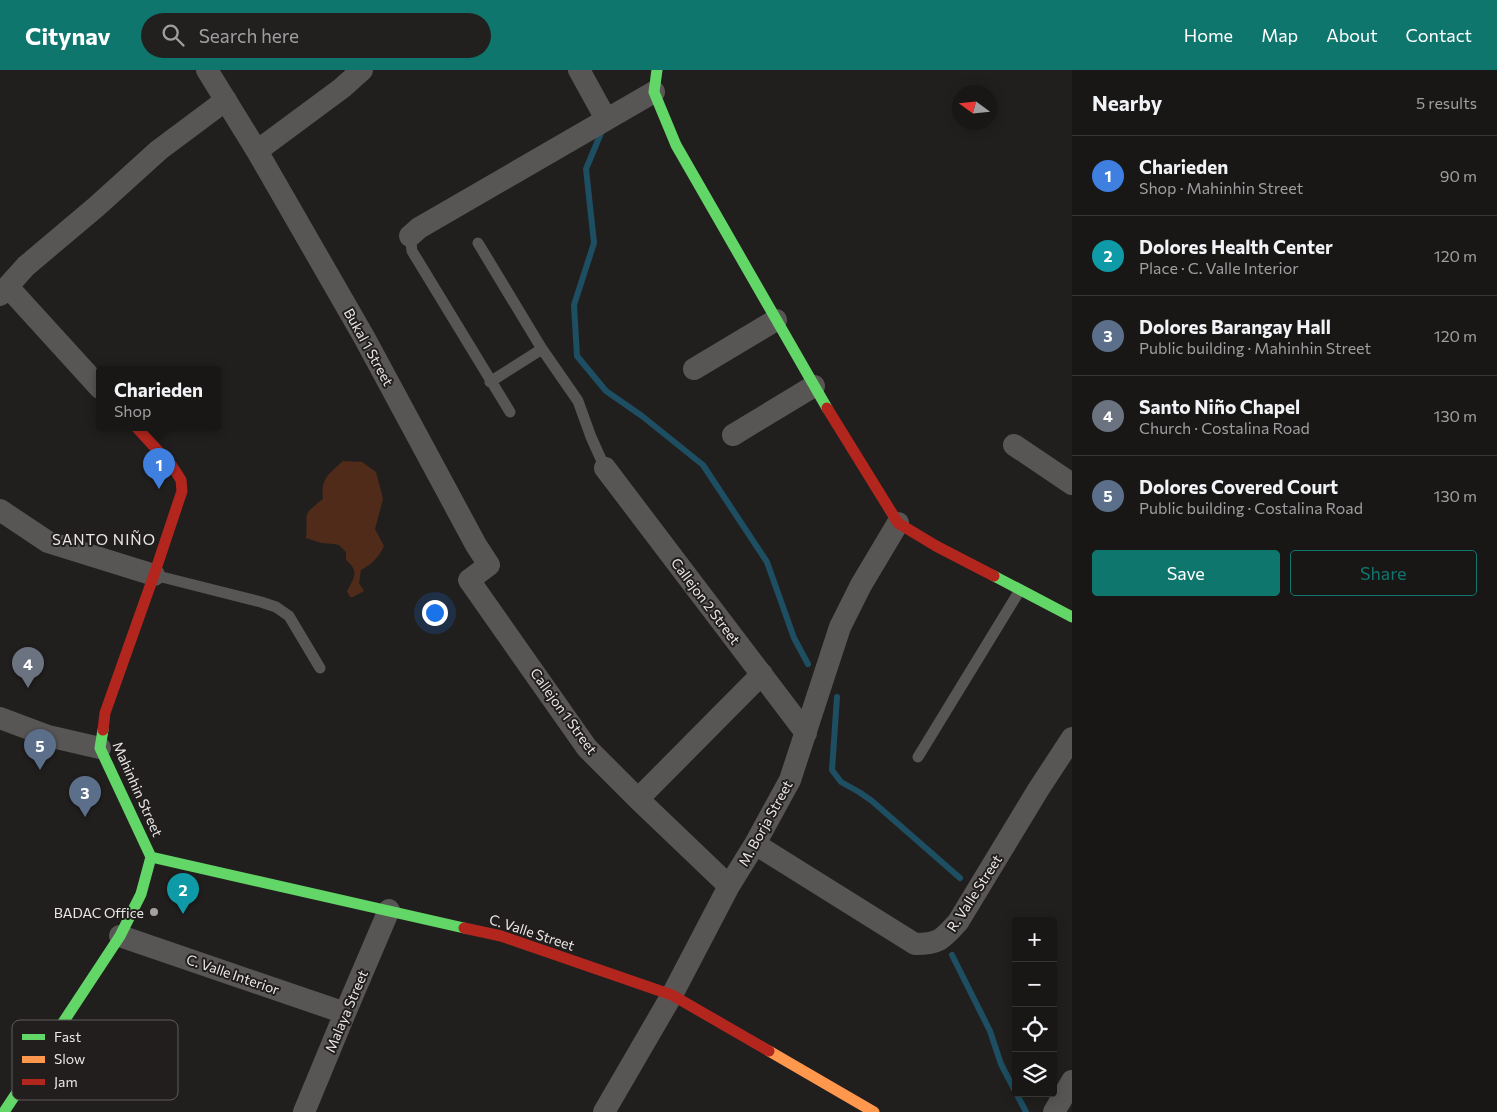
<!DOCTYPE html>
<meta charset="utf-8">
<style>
:root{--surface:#191716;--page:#22201f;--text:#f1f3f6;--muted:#9f9fa1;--line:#373635;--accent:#0f766e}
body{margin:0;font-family:Commissioner,sans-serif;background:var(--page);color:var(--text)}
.controls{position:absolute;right:15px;bottom:15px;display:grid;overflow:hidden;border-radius:5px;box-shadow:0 2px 12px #0003}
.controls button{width:45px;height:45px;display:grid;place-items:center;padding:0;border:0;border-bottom:1px solid var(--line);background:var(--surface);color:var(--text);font:25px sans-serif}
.compass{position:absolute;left:952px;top:15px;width:45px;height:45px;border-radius:50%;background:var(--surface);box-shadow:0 2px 12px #0003;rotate:285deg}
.you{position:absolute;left:434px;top:542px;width:18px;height:18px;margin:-12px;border:4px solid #fff;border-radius:50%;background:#1a73e8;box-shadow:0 0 0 8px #1a73e833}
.badge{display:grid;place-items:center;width:32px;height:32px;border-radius:50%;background:var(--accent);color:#fff;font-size:16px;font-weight:700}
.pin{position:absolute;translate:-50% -41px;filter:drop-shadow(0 1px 2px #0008)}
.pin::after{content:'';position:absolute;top:26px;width:18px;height:15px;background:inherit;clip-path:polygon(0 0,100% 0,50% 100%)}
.popup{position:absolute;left:96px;top:296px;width:125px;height:65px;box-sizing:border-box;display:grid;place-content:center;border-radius:5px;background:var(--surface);filter:drop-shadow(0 1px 4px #0005);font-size:16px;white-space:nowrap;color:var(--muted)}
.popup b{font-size:19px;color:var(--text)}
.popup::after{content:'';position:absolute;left:50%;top:100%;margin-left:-10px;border:10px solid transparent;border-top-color:var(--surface)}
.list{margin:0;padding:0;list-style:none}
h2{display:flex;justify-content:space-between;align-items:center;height:65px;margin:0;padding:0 20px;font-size:21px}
h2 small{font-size:16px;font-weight:400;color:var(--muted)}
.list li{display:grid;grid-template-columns:32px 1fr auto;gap:15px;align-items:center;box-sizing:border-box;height:80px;padding:0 20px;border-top:1px solid var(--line)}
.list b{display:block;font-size:19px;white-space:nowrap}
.list p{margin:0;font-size:16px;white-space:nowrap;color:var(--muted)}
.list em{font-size:16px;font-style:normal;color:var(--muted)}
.actions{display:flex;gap:10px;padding:15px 20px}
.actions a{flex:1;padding:11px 0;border:1px solid var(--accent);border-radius:5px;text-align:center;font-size:18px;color:var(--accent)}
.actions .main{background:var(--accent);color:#fff}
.icon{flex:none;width:28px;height:28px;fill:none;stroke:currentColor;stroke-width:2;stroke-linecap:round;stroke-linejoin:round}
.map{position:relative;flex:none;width:1072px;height:1042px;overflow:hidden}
header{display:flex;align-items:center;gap:30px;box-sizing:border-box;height:70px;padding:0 25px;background:var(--accent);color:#fff}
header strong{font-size:24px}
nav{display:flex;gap:28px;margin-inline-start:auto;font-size:18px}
.search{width:350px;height:45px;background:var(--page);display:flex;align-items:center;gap:12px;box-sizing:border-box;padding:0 18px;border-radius:28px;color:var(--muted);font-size:19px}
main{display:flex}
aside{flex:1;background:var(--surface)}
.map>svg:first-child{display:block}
.green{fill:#512b1a}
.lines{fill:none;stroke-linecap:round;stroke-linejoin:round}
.stream{stroke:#1d4e62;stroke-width:6}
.lane{stroke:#585655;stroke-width:11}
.street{stroke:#585655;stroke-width:22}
.fast{stroke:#63d668;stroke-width:11}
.slow{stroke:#ff974d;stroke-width:11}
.jam{stroke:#b3261e;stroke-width:11}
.poi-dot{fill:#a4a2a1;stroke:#221e1d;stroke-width:2}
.labels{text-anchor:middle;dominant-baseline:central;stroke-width:4;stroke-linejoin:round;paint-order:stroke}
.street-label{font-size:14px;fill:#eae8e7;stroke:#221e1d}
.poi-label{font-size:14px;fill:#eae8e7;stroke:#221e1d;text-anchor:end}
.neighbourhood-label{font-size:15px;letter-spacing:1px;fill:#eae8e7;stroke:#221e1d}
.key{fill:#221e1d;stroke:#5e5b5a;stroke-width:1}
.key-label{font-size:14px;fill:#eae8e7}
</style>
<header>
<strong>Citynav</strong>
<div class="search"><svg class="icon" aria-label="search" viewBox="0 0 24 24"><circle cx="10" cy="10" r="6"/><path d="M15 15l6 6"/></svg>Search here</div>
<nav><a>Home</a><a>Map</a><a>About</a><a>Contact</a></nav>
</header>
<main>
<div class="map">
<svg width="1072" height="1042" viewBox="0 0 1072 1042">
<rect width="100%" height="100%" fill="#211f1e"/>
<!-- green -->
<path class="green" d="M 343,391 L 362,392 L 376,402 L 383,429 L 375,459 L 384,476 C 379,487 372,494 361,500 L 359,513 L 364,521 L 353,527 L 350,527 L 347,521 C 355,507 359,501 346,490 L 346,482 L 339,475 L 334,474 L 321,473 L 306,468 C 309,442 299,448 323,429 C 320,409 329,404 343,391 Z"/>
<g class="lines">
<!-- stream -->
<path class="stream" d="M 601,63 L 586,99 L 594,173 L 574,235 L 577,286 L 606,321 L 642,346 L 703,395 L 767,492 L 794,568 L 808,594
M 837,627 L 832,700 L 841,712 L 859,722 L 872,731 L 960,808
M 952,885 L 990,961 L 1001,994 L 1026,1042"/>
<!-- lane -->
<path class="lane" d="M 410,166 L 412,181 L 510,342
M 478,173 L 542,279 L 578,331 L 591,367 L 605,398
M 490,312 L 542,279
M 154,505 L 261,532 L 276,537 L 289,546 L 320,598
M 918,687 L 1020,520"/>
<!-- street -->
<path class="street" d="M 207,0 L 257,81 L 364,267 L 476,475 L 489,495 L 469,510 L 587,678 L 638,729 L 729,816
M 579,0 L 606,49
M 257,81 L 342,18 L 362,0
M 410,166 L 419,158 L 654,22
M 8,217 L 100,318
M 0,225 L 26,196 L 96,137 L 159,80 L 226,30
M 694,299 L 776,250
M 733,365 L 814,316
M 1014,375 L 1072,414
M 605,398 L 806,663
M 0,440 L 48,472 L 154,505
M 0,648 L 48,666 L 100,678
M 638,729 L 762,604
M 755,774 L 915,874 C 939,874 943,869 958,852 L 1038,720 L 1072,668
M 120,866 L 345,943
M 304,1042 L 345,943 L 389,840
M 604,1042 L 672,925 L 729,816 L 755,774 L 790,710 L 840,557 L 861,515 L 898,453
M 1054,1042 L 1072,1011"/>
<!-- fast -->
<path class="fast" d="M 657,0 L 654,22 L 676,75 L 827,338
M 994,506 L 1072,547
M 151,787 L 464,858
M 4,1042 L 120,866 L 141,824 L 151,787 L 100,678 L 103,660"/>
<!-- slow -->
<path class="slow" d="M 769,981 L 874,1042"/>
<!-- jam -->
<path class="jam" d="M 827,338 L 898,453 L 936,476 L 994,506
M 103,660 L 105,643 L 154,505 L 182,421 L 181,410 L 172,396 L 137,358
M 464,858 L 501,866 L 672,925 L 769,981"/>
</g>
<!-- markers -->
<circle class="poi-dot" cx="154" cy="842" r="5"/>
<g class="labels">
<!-- street labels -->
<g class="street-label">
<text transform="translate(369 277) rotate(61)">Bukal 1 Street</text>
<text transform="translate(706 531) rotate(53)">Callejon 2 Street</text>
<text transform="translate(564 641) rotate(54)">Callejon 1 Street</text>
<text transform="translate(138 719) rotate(66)">Mahinhin Street</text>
<text transform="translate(765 753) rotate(-61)">M. Borja Street</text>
<text transform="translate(974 823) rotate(-57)">R. Valle Street</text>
<text transform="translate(532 862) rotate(18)">C. Valle Street</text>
<text transform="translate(233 904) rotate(19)">C. Valle Interior</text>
<text transform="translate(346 941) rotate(-67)">Malaya Street</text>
</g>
<!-- poi labels -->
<g class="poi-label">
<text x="144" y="842">BADAC Office</text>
</g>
<!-- neighbourhood labels -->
<g class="neighbourhood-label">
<text x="104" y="469">SANTO NIÑO</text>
</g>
</g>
<!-- legend -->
<rect x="12" y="950" width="166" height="80" rx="8" class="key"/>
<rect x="22" y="964" width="23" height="6" fill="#63d668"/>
<rect x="22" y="986" width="23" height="7" fill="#ff974d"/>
<rect x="22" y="1009" width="23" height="6" fill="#b3261e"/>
<g class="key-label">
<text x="54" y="972">Fast</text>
<text x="54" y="994">Slow</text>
<text x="54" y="1017">Jam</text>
</g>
</svg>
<div class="controls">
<button>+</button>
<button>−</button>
<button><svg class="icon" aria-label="locate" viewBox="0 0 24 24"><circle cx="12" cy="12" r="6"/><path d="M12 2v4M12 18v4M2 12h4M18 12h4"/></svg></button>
<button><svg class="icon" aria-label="layers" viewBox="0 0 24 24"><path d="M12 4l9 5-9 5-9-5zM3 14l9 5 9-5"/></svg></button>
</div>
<svg class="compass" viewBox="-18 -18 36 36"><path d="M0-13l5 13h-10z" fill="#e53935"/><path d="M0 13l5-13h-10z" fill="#9f9fa1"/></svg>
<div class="you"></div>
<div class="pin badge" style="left:159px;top:419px;background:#3f7fe0">1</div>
<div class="popup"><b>Charieden</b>Shop</div>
<div class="pin badge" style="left:183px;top:844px;background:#0f9aa8">2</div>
<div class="pin badge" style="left:85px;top:747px;background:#5c6f8a">3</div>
<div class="pin badge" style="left:28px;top:618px;background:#6b7280">4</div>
<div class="pin badge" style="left:40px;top:700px;background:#5c6f8a">5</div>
</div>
<aside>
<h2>Nearby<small>5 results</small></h2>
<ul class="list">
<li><span class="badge" style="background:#3f7fe0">1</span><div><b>Charieden</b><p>Shop · Mahinhin Street</p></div><em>90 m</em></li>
<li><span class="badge" style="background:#0f9aa8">2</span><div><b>Dolores Health Center</b><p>Place · C. Valle Interior</p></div><em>120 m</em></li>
<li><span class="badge" style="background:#5c6f8a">3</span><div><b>Dolores Barangay Hall</b><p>Public building · Mahinhin Street</p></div><em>120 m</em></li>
<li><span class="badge" style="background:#6b7280">4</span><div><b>Santo Niño Chapel</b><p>Church · Costalina Road</p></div><em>130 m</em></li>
<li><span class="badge" style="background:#5c6f8a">5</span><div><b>Dolores Covered Court</b><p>Public building · Costalina Road</p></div><em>130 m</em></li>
</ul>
<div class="actions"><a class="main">Save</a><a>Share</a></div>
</aside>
</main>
